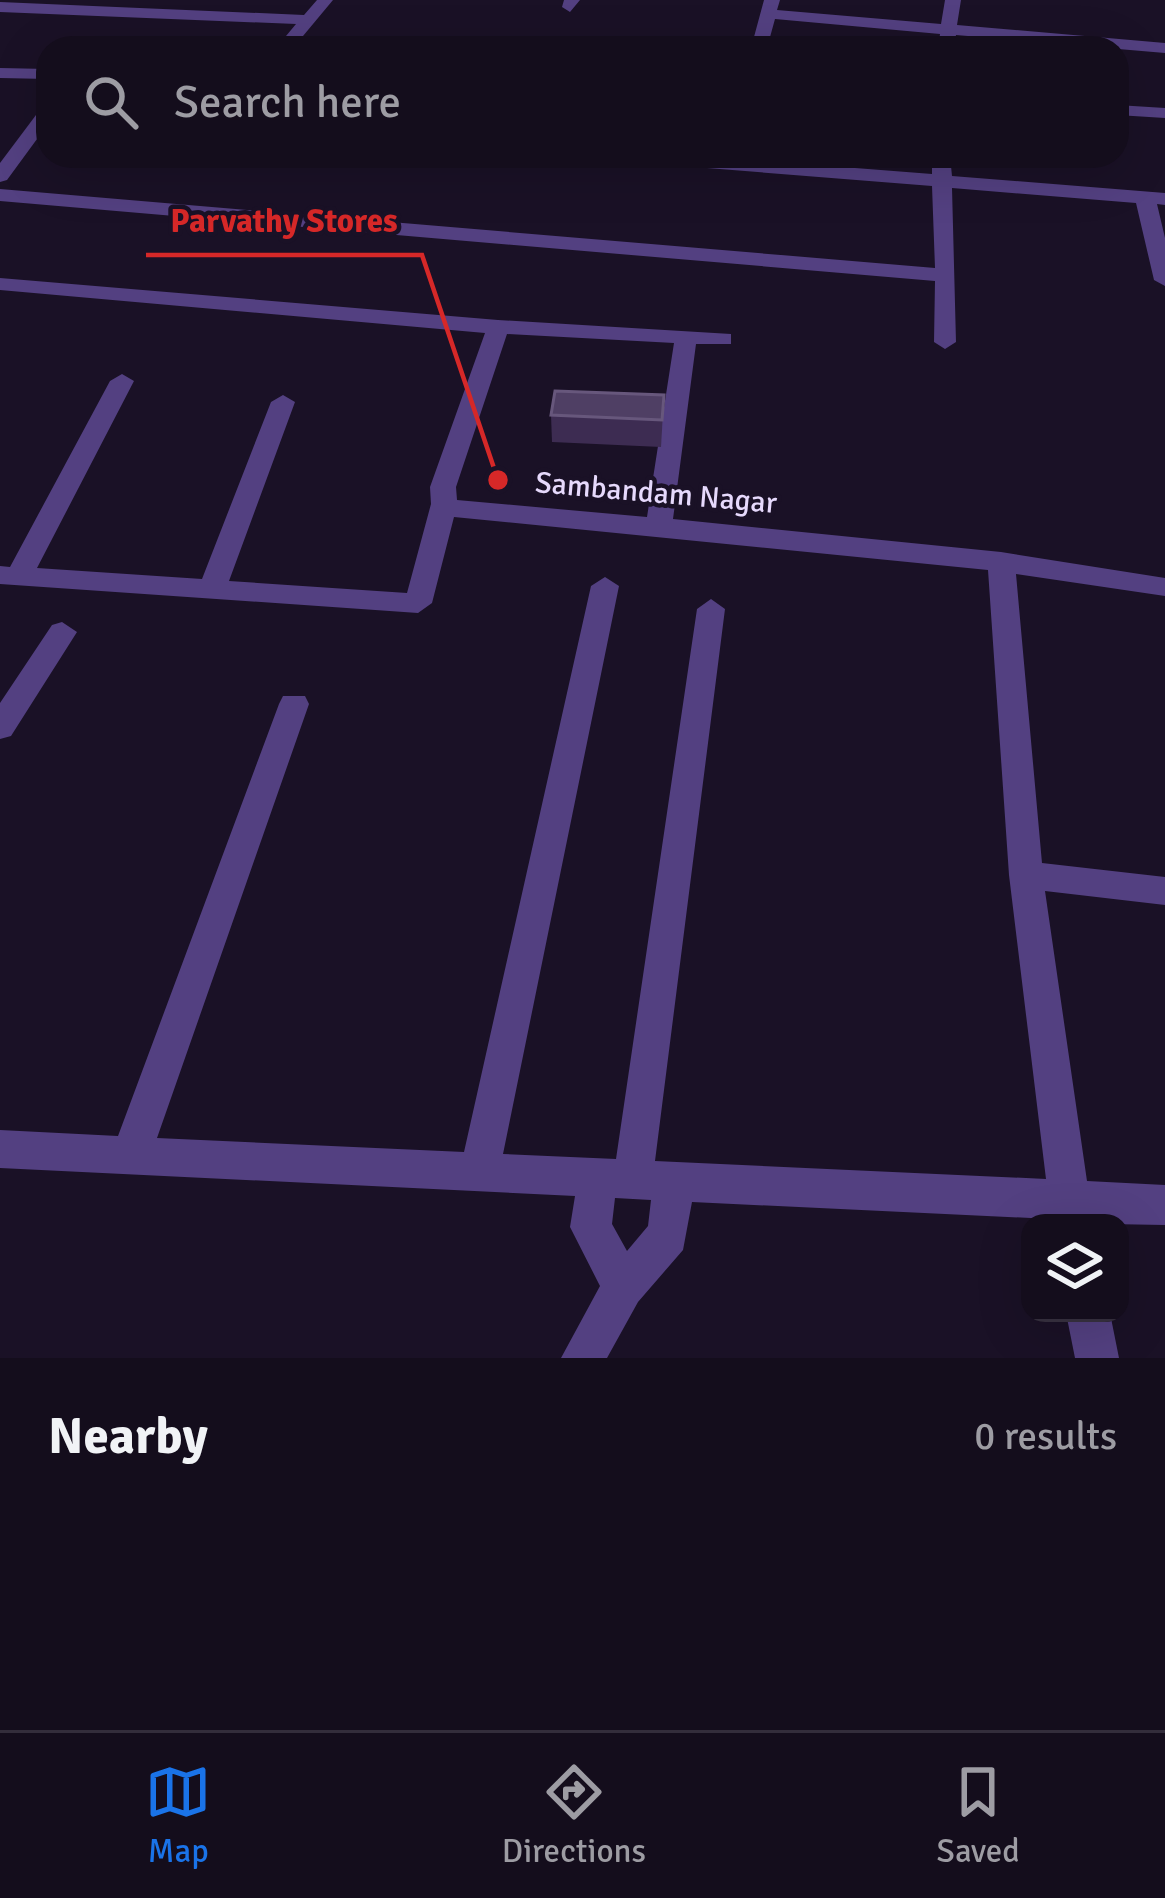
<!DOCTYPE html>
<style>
:root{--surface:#140d1c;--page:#211b29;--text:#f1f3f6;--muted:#9d9ca3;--line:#332d3b;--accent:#1a73e8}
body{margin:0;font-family:Signika,sans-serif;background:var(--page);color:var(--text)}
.controls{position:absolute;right:36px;bottom:36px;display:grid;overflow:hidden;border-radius:24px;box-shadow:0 12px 48px #0002}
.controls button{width:108px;height:108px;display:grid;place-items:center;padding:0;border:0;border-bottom:3px solid var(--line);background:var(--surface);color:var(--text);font:60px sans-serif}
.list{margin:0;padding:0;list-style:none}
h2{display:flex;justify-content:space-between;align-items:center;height:156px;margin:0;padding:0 48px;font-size:51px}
h2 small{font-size:39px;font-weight:400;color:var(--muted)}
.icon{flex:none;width:66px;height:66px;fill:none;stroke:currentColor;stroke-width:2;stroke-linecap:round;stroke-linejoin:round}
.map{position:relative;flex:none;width:1165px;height:1358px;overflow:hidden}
.search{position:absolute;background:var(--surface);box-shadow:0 12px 48px #0002;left:36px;right:36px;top:36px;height:132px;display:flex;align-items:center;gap:30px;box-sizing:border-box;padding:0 42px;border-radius:36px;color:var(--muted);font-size:45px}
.sheet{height:372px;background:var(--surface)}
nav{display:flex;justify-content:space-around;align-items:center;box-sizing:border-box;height:168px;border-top:3px solid var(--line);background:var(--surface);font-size:33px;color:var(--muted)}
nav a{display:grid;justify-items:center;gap:6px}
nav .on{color:var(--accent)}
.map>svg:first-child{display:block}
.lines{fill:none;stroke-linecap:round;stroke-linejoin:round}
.minor{fill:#534081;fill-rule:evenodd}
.wall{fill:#3d2c52}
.building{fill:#4f3f64;stroke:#67577c;stroke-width:3}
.labels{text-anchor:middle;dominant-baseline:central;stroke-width:9;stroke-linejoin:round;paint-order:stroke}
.street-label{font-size:30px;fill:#e6d9fc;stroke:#1a1126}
.leader{fill:none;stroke:#d62828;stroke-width:4.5}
.callout-dot{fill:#d62828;stroke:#1a1126;stroke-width:4.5}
.callout-label{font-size:33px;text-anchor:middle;font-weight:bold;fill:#d62828;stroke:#1a1126;stroke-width:9;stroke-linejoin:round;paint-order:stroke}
</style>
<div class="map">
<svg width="1165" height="1358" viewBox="0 0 1165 1358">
<rect width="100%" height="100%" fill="#1a1126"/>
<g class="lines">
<!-- minor -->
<path class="minor" d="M 317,0 L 333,0 L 293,48 L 276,48 L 296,24 L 0,12 L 0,2 L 304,15 Z
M 564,0 L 580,0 L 570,12 L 562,7 Z
M 764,0 L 780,0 L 777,10 L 941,24 L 945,0 L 961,0 L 957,25 L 1165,43 L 1165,53 L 956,35 L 954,48 L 938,48 L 940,34 L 775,19 L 767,48 L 751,48 Z
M 0,68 L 48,69 L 48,79 L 0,78 Z
M 1117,105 L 1165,108 L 1165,118 L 1117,115 Z
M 48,106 L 48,124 L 7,180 L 0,182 L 0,163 L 42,107 Z
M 622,156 L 702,156 L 932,174 L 932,156 L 950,156 L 952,176 L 1165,193 L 1165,205 L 1157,204 L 1165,238 L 1165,286 L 1154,280 L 1136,203 L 952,188 L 956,342 L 945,349 L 934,342 L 935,281 L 0,201 L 0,189 L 935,268 L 932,186 L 631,162 Z
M 0,278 L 498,320 L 731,334 L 731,344 L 696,344 L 673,519 L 1001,552 L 1165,578 L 1165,596 L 1016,574 L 1042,863 L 1165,877 L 1165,905 L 1045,891 L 1087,1181 L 1165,1185 L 1165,1225 L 1051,1223 L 1051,1219 L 692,1202 L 683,1250 L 638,1302 L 607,1358 L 561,1358 L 600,1286 L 570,1227 L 575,1196 L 0,1168 L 0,1130 L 118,1136 L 279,704 L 283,696 L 305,696 L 309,704 L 157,1138 L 464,1152 L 591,586 L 605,577 L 619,586 L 503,1154 L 616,1159 L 697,609 L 711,599 L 725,609 L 655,1161 L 1046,1179 L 1009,875 L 988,570 L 454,517 L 432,603 L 418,613 L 0,584 L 0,566 L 10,567 L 110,381 L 122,374 L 134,381 L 37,568 L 202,579 L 271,402 L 283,395 L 295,402 L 229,581 L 407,593 L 431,504 L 430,487 L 485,333 L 0,290 ZM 507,334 L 674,343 L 647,517 L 457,500 L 456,487 ZM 615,1198 L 651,1200 L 648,1226 L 627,1251 L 612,1224 Z
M 62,622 L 77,632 L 11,736 L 0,739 L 0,703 L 52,625 Z
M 1066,1313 L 1110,1313 L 1119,1358 L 1075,1358 Z"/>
</g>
<!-- wall -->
<path class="wall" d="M 664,395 L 661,447 L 552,442 L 551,415 Z"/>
<!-- building -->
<path class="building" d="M 555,391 L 664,395 L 662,420 L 551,415 Z"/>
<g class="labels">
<!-- street labels -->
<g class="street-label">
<text transform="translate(656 493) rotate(5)">Sambandam Nagar</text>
</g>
</g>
<!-- callouts -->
<path class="leader" d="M498 480L422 255H146"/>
<circle class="callout-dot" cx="498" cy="480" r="12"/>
<g class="callout-label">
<text x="284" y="232">Parvathy Stores</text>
</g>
</svg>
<div class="controls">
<button><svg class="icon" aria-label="layers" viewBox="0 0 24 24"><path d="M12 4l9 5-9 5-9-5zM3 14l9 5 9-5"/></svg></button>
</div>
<div class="search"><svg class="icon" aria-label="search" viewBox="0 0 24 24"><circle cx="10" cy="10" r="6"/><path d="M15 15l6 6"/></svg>Search here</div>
</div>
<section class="sheet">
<h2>Nearby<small>0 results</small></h2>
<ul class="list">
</ul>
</section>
<nav>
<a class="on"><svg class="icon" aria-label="map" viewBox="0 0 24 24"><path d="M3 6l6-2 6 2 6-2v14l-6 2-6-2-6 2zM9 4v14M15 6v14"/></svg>Map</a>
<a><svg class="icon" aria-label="directions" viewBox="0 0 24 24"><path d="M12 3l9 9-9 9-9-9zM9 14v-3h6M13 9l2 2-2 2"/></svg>Directions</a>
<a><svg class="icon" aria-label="saved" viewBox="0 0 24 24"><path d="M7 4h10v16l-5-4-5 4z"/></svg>Saved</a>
</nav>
